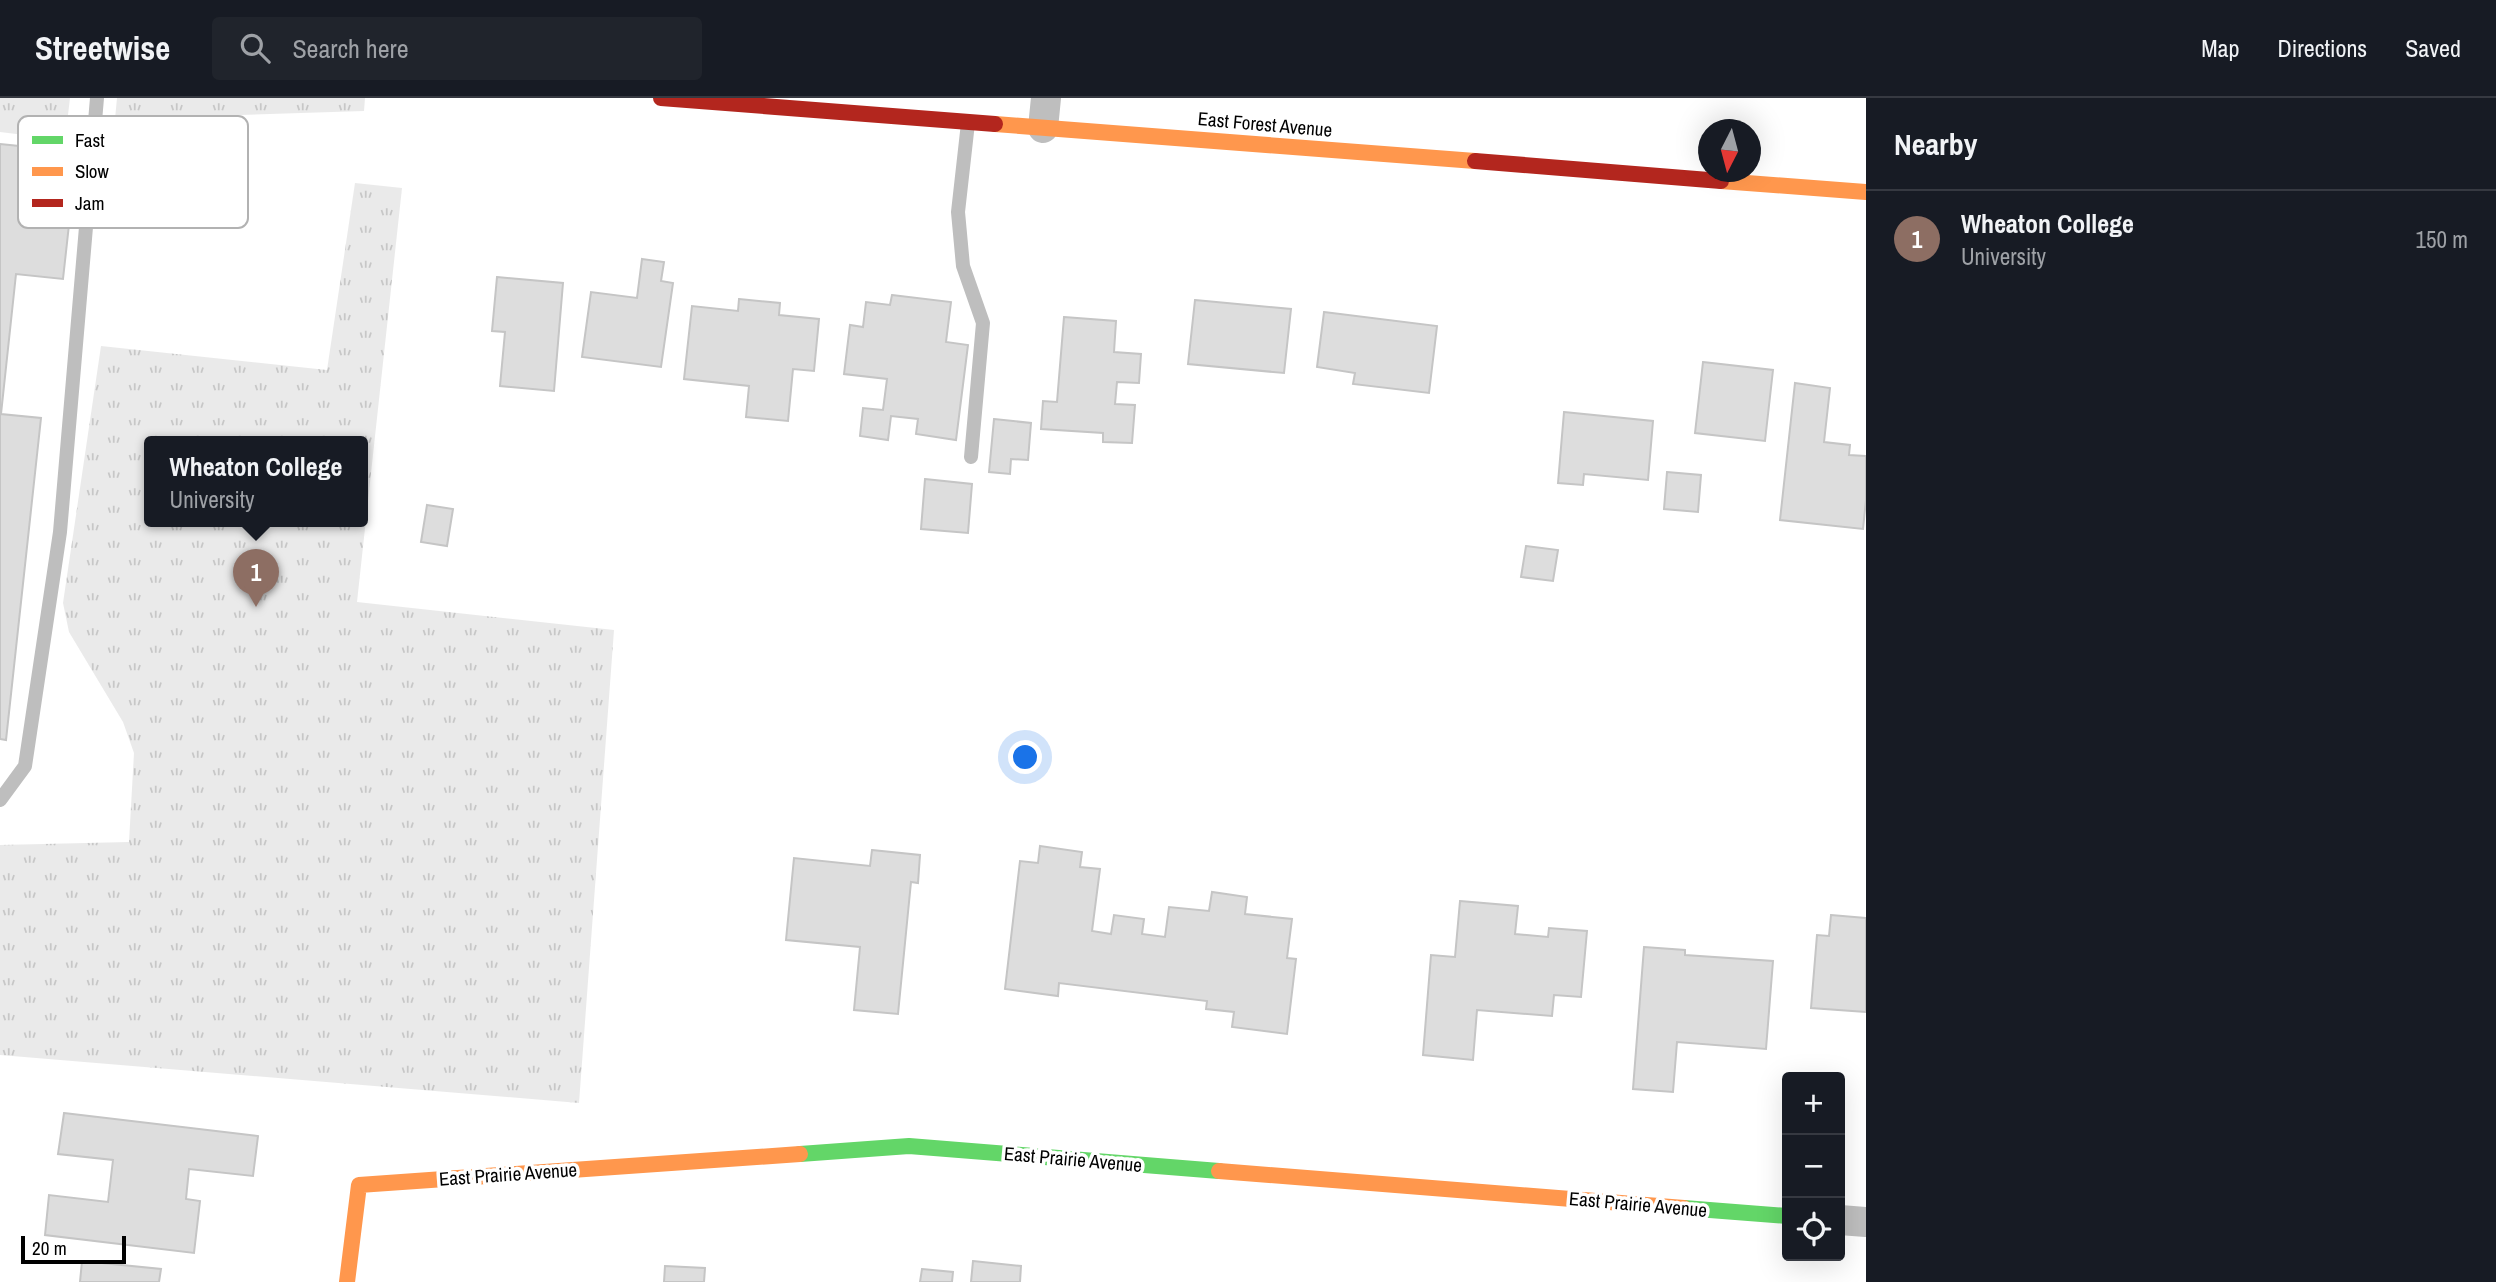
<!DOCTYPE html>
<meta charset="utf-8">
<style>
:root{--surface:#171b24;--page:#20242c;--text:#f1f3f6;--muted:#9ea1a6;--line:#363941;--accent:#0b8043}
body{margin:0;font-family:"Archivo Narrow",sans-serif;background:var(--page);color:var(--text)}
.controls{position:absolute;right:21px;bottom:21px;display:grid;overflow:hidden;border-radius:7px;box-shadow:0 7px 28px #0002}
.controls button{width:63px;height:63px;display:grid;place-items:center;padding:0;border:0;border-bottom:2px solid var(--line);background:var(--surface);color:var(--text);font:35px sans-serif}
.compass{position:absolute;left:1698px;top:21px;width:63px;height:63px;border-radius:50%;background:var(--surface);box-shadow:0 7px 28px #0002;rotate:186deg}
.scale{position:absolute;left:21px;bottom:18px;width:105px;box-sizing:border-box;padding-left:7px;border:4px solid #000;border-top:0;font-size:19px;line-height:24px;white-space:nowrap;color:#000;-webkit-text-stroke:5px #fff;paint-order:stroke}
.you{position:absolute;left:1026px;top:660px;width:24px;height:24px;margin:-18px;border:5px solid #fff;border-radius:50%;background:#1a73e8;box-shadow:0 0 0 10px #1a73e833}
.badge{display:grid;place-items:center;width:46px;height:46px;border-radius:50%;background:var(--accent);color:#fff;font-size:23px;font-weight:700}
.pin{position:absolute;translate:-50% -58px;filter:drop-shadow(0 2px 4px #0008)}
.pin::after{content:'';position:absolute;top:37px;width:24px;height:21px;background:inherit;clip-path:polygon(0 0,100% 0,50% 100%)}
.popup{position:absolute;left:144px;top:338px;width:224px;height:91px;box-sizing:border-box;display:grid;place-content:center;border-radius:7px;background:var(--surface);filter:drop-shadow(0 2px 5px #0005);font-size:23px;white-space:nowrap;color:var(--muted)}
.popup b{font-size:26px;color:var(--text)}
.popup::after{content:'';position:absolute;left:50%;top:100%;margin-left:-14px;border:14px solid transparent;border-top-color:var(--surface)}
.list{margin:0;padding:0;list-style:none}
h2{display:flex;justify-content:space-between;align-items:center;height:91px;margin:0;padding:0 28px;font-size:30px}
h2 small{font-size:23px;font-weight:400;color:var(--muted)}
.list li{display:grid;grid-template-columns:46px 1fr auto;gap:21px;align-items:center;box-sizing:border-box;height:98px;padding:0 28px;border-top:2px solid var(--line)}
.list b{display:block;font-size:26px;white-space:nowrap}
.list p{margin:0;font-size:23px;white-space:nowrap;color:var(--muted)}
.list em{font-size:23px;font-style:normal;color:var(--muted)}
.icon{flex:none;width:38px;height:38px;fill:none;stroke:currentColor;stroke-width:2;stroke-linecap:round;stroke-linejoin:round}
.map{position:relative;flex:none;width:1866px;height:1184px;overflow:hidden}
header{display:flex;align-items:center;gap:42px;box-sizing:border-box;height:98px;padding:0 35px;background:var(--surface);border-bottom:2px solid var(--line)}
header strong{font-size:33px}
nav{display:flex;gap:38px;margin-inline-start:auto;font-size:24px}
.search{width:490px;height:63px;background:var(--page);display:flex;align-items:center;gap:18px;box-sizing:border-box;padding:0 24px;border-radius:7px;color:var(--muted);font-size:26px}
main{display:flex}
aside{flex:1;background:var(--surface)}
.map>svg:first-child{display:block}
.grass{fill:url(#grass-tufts);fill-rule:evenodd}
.building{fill:#ddd;stroke:#c5c5c5;stroke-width:2}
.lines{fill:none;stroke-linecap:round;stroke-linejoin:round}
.lane{stroke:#bebebe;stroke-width:14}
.street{stroke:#bebebe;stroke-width:30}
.fast{stroke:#63d668;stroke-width:16}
.slow{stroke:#ff974d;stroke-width:16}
.jam{stroke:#b3261e;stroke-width:16}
.labels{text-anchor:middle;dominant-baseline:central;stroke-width:7;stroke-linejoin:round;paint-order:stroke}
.street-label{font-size:19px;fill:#000;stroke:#fff}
.key{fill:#fff;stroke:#b2b2b2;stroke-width:2}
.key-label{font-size:19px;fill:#000}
</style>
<header>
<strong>Streetwise</strong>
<div class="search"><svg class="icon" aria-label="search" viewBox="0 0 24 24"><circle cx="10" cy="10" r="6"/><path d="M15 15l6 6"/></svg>Search here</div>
<nav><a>Map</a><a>Directions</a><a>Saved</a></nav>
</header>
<main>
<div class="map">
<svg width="1866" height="1184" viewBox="0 0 1866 1184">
<defs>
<pattern id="grass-tufts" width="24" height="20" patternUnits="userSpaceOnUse" patternTransform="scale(1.75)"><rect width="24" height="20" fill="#eaeaea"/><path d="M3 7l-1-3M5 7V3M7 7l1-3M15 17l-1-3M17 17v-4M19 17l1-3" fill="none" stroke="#c7c7c7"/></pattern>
</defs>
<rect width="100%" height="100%" fill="#fff"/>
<!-- grass -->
<path class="grass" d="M 0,0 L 70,0 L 65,42 L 0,34 Z
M 117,0 L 365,0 L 364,13 L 115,21 Z
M 355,85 L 402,90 L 357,504 L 614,532 L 579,1005 L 0,957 L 0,747 L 129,744 L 134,655 L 123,624 L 69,534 L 63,505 L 101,248 L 327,272 ZM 149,343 L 363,343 L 363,423 L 149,423 Z"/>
<!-- building -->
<path class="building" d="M 0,46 L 77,54 L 63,181 L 16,176 L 1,316 L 41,320 L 6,642 L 0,641 Z
M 642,161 L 664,164 L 661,183 L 673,185 L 661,269 L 582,259 L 591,194 L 637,200 Z
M 497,179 L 563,185 L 554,293 L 500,288 L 505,234 L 492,233 Z
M 892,197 L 951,204 L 946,244 L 968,247 L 956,342 L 916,336 L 918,321 L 891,318 L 888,342 L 860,338 L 863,310 L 883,312 L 887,281 L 844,276 L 850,227 L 863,229 L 866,204 L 890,207 Z
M 739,201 L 780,205 L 779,217 L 819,221 L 814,273 L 793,271 L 788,323 L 746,319 L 749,288 L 684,281 L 692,208 L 738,213 Z
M 1195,202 L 1291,211 L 1284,275 L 1188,266 Z
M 1324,214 L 1437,228 L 1429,295 L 1353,286 L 1355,275 L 1317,269 Z
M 1064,219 L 1116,223 L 1114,254 L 1141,256 L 1139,285 L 1117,284 L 1115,306 L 1135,307 L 1132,345 L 1103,344 L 1103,335 L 1041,331 L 1043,303 L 1057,304 Z
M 1703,264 L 1773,272 L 1765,343 L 1695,335 Z
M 1795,285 L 1830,290 L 1824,344 L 1850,347 L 1849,357 L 1866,358 L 1866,402 L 1863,431 L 1780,422 Z
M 1564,314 L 1653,323 L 1648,382 L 1584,376 L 1583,387 L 1558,385 Z
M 994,321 L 1031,325 L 1028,362 L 1011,361 L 1010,376 L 989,374 Z
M 1667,374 L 1701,377 L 1698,414 L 1664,411 Z
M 925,381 L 972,386 L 968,435 L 921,431 Z
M 427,407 L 453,411 L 447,448 L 421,444 Z
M 1526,448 L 1558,452 L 1553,483 L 1521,479 Z
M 1040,748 L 1082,754 L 1080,769 L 1100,771 L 1092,833 L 1111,836 L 1114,817 L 1144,821 L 1142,836 L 1165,839 L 1169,809 L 1209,813 L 1212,794 L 1247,799 L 1245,816 L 1292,821 L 1287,860 L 1296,861 L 1287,936 L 1232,929 L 1234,914 L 1206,911 L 1207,903 L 1059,885 L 1058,898 L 1005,891 L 1020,763 L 1038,765 Z
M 872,752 L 920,757 L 918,785 L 911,784 L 898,916 L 854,912 L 860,849 L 786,842 L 794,760 L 870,768 Z
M 1460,803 L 1518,808 L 1515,836 L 1548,839 L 1549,830 L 1587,833 L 1581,899 L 1554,897 L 1552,918 L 1477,912 L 1473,962 L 1423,957 L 1431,857 L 1455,859 Z
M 1831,817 L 1866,820 L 1866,914 L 1811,910 L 1817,837 L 1829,838 Z
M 1644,849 L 1685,852 L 1685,857 L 1773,863 L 1766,951 L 1677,944 L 1673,994 L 1633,991 Z
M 64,1015 L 258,1038 L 253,1078 L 189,1071 L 186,1101 L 200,1103 L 194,1155 L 45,1137 L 49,1097 L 108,1104 L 113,1062 L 58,1056 Z
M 82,1163 L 161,1171 L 159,1184 L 80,1184 Z
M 973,1163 L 1021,1168 L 1020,1184 L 971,1184 Z
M 665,1168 L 705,1170 L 704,1184 L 664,1184 Z
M 922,1171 L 953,1174 L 952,1184 L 920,1184 Z"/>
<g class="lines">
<!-- lane -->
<path class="lane" d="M 968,25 L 958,114 L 963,168 L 983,225 L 971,359
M 0,702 L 25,668 L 60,434 L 97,0"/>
<!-- street -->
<path class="street" d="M 1043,30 L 1046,0
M 1840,1122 L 1866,1124"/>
<!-- fast -->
<path class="fast" d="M 800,1056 L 909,1048 L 1219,1073
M 1684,1110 L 1787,1118"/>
<!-- slow -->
<path class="slow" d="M 995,26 L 1475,63
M 1721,83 L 1866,94
M 1219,1073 L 1684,1110
M 347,1184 L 359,1087 L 800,1056"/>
<!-- jam -->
<path class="jam" d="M 661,0 L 995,26
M 1475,63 L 1721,83"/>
</g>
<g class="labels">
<!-- street labels -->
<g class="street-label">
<text transform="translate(1265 26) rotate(5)">East Forest Avenue</text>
<text transform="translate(1073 1061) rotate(5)">East Prairie Avenue</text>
<text transform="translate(508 1076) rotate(-4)">East Prairie Avenue</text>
<text transform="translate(1638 1106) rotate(5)">East Prairie Avenue</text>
</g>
</g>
<!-- legend -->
<rect x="18" y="18" width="230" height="112" rx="10" class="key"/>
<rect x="32" y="38" width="31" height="8" fill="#63d668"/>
<rect x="32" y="69" width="31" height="9" fill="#ff974d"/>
<rect x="32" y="101" width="31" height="8" fill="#b3261e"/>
<g class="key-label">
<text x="75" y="49">Fast</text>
<text x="75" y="80">Slow</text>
<text x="75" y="112">Jam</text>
</g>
</svg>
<div class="controls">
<button>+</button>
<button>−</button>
<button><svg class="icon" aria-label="locate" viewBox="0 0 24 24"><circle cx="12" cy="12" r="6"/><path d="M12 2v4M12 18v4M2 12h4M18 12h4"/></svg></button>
</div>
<svg class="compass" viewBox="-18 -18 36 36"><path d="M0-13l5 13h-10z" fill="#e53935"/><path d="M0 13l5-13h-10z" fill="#9ea1a6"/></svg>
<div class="scale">20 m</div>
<div class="you"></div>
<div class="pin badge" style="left:256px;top:509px;background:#8d6e63">1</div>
<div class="popup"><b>Wheaton College</b>University</div>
</div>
<aside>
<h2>Nearby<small></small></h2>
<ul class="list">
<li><span class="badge" style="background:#8d6e63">1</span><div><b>Wheaton College</b><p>University</p></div><em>150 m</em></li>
</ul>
</aside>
</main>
